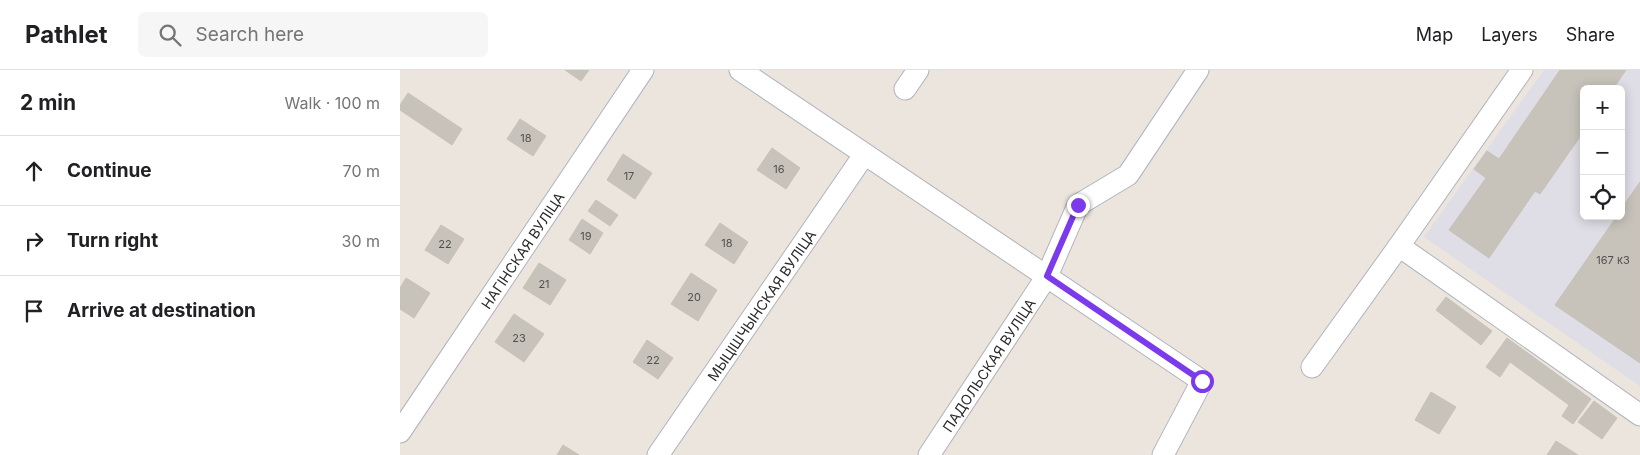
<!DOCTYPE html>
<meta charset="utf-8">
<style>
:root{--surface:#fff;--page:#f6f6f6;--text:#202124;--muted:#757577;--line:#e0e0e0}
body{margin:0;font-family:Inter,sans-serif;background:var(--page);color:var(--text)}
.controls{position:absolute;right:15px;top:15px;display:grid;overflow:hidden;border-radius:8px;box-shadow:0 2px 12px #0003}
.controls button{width:45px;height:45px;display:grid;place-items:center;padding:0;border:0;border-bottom:1px solid var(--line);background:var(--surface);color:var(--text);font:25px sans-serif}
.stop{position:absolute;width:15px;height:15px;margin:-11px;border:4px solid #7c3aed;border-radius:50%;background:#fff}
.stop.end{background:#7c3aed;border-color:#fff;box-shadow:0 1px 5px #0008}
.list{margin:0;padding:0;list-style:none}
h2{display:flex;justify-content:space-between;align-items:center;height:65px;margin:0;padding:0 20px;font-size:21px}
h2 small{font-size:16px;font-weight:400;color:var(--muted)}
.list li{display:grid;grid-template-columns:32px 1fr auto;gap:15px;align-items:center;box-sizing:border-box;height:70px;padding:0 20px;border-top:1px solid var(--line)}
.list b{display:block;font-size:19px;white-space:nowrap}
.list em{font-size:16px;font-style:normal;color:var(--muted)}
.icon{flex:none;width:28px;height:28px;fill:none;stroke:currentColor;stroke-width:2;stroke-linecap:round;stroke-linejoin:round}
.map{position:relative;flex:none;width:1240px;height:385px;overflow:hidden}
header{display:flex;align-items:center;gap:30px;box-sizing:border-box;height:70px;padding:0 25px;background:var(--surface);border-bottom:1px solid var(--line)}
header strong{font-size:24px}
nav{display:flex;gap:28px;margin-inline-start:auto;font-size:18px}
.search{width:350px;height:45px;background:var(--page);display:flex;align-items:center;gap:12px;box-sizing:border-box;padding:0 18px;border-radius:8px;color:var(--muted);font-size:19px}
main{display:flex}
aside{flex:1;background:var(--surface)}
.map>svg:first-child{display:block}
.industrial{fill:#dfdde5;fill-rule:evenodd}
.building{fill:#c7c3bb;stroke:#c8c1b6}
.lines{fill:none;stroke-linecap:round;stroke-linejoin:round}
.minor-casing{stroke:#b0b3be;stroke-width:23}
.minor{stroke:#fff;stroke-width:21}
.route{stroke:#7c3aed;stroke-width:6}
.labels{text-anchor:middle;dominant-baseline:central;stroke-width:4;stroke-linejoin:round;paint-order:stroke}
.number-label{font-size:11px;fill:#51504e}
.street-label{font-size:14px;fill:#2a2a2a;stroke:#fff}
</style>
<header>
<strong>Pathlet</strong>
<div class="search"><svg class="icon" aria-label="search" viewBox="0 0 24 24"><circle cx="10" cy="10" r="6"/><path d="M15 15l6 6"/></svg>Search here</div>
<nav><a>Map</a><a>Layers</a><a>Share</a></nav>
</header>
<main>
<aside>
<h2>2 min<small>Walk · 100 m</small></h2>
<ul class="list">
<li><svg class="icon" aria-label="ahead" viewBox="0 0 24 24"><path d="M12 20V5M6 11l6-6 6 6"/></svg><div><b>Continue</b></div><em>70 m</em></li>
<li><svg class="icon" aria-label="right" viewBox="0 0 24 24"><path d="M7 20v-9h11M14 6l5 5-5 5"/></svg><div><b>Turn right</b></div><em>30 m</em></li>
<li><svg class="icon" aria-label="arrive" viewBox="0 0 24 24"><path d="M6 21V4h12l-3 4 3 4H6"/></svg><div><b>Arrive at destination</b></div></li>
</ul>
</aside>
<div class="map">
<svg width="1240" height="385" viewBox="0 0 1240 385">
<rect width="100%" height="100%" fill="#ece5dd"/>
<!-- industrial -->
<path class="industrial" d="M 1144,0 L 1240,0 L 1240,316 L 1024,167 ZM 1184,19 L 1221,19 L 1221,146 L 1184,146 Z"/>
<!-- building -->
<path class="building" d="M 165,0 L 189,0 L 181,11 Z
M 1160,0 L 1226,0 L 1213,19 L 1184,19 L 1184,61 L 1140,124 L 1135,121 L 1089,188 L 1049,160 L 1086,108 L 1074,99 L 1087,81 L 1099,89 Z
M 8,23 L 62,59 L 52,75 L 0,40 L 0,35 Z
M 120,49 L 146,66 L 133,86 L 107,69 Z
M 372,78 L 400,98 L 386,119 L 357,100 Z
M 223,84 L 252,103 L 235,129 L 207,110 Z
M 1240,112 L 1240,293 L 1155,235 L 1217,146 L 1221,146 L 1221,139 Z
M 196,130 L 218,145 L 210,156 L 188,141 Z
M 182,149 L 203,163 L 190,184 L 169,170 Z
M 320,153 L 348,172 L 334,194 L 305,175 Z
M 41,155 L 64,169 L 48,194 L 25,180 Z
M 139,193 L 166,210 L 150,235 L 123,218 Z
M 291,203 L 317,220 L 298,251 L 271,234 Z
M 6,208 L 30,223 L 14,248 L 0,239 L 0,218 Z
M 1046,227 L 1092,261 L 1081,275 L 1036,240 Z
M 114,244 L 144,264 L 124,292 L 95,272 Z
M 1107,268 L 1191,329 L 1173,354 L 1162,346 L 1169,335 L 1110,292 L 1100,307 L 1086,297 Z
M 247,270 L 273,288 L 258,309 L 233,292 Z
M 1031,322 L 1056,337 L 1039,364 L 1015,350 Z
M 1194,331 L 1217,348 L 1202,369 L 1178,352 Z
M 1156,371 L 1178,385 L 1147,385 Z
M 163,375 L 179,385 L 157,385 Z"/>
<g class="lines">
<defs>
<g id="minor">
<path d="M 340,0 L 802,311 L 763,385"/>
<path d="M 1122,0 L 999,176 L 1240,345"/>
<path d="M 505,19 L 518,0"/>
<path d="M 912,297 L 999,176"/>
<path id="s1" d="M 0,362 L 243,0"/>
<path id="s2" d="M 258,385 L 464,85"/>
<path id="s3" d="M 529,385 L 647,206 L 678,135 L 728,105 L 798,0"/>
</g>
</defs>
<!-- minor casing -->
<use href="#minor" class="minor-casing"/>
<!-- minor -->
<use href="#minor" class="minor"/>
</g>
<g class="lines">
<!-- route -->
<path class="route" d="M 678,135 L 647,206 L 802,311"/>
</g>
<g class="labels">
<!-- number labels -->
<g class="number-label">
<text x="126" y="68">18</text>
<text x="379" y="99">16</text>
<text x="229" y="106">17</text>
<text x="186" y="166">19</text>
<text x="327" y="173">18</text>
<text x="45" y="174">22</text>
<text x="1213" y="190">167 к3</text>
<text x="144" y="214">21</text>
<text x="294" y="227">20</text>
<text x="119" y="268">23</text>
<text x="253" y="290">22</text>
</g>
<!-- street labels -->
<g class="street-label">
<text stroke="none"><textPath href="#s1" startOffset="219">НАГІНСКАЯ ВУЛІЦА</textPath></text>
<text stroke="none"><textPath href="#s2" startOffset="182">МЫЦІШЧЫНСКАЯ ВУЛІЦА</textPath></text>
<text stroke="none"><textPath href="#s3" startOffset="108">ПАДОЛЬСКАЯ ВУЛІЦА</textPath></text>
</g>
</g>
</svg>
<div class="controls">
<button>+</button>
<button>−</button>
<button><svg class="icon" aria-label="locate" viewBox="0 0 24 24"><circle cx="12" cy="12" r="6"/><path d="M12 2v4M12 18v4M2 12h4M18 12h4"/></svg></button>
</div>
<div class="stop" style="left:802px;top:311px"></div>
<div class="stop end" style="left:678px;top:135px"></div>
</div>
</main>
